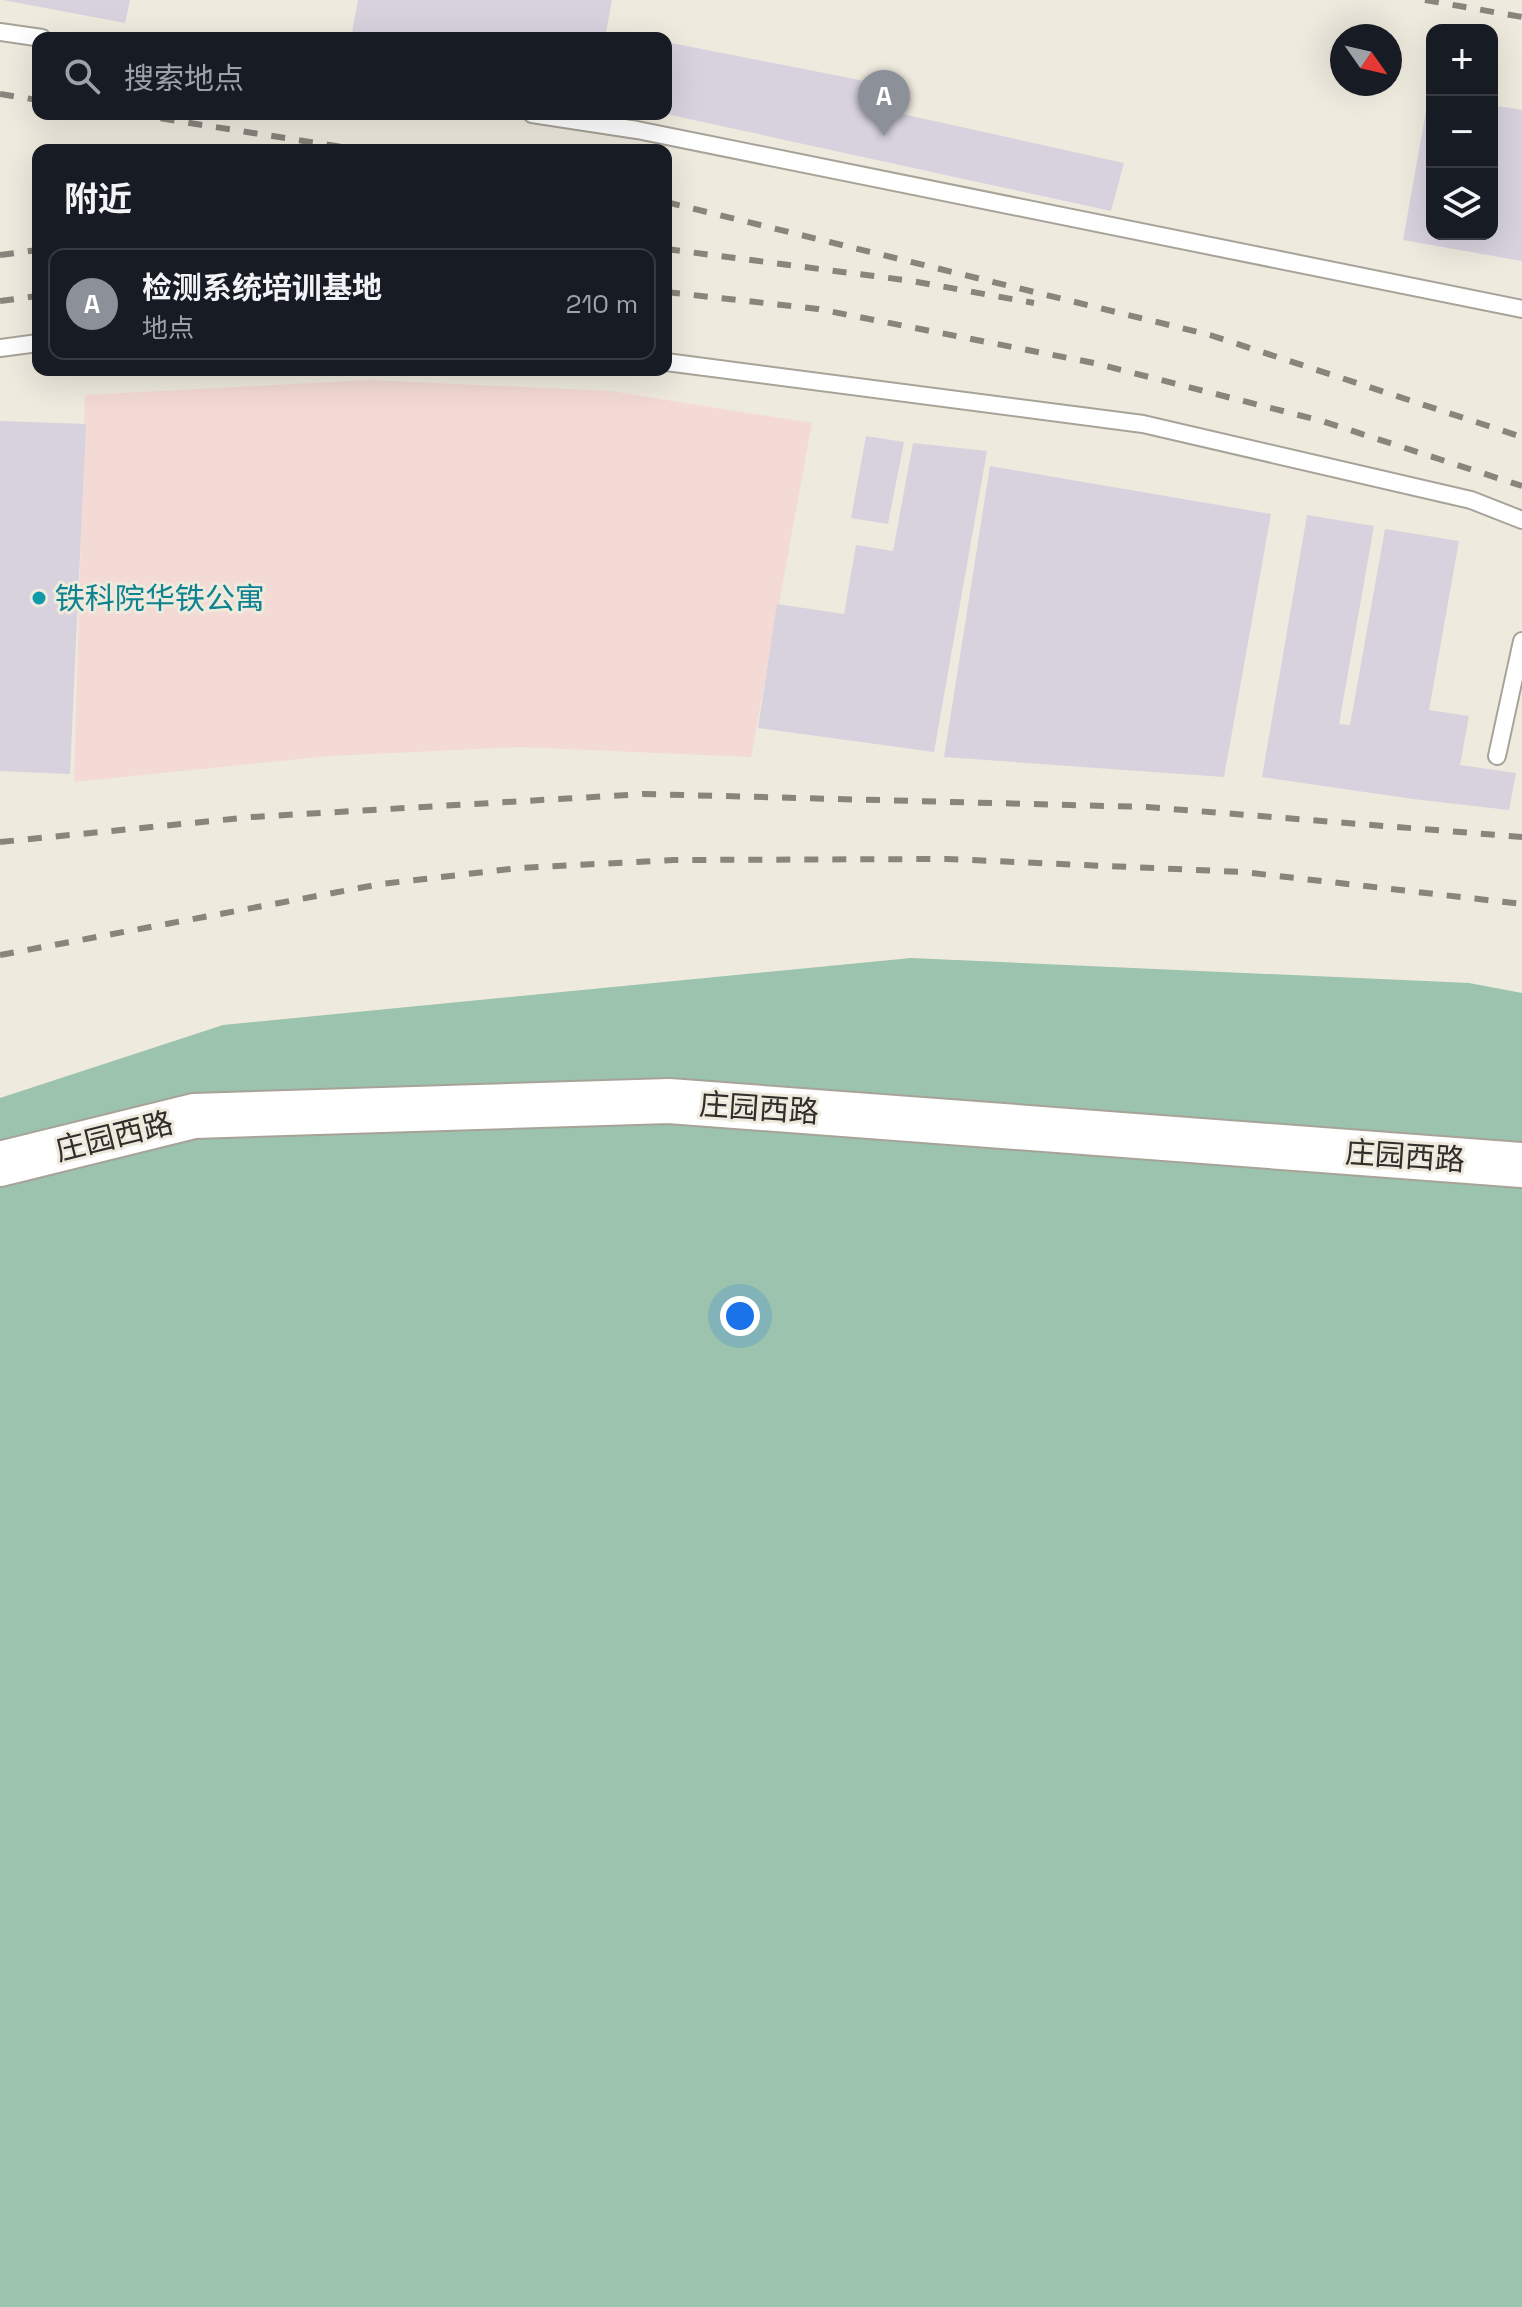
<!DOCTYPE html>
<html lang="zh">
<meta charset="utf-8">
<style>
:root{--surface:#171b24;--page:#242831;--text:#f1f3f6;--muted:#9ea1a6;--line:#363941;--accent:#8c9099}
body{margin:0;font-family:"Space Grotesk","Noto Sans SC",sans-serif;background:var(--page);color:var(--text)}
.controls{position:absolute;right:24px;top:24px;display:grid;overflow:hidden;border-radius:16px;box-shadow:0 8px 32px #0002}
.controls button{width:72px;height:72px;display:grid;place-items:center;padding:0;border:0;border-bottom:2px solid var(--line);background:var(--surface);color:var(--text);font:40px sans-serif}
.compass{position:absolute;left:1330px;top:24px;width:72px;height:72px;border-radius:50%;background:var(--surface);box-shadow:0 8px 32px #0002;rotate:124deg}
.you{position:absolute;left:740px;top:1316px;width:28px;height:28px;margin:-20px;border:6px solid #fff;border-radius:50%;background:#1a73e8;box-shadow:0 0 0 12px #1a73e833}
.badge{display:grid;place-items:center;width:52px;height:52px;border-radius:50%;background:var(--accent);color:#fff;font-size:26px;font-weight:700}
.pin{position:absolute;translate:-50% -66px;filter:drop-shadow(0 2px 4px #0008)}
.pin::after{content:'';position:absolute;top:42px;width:28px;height:24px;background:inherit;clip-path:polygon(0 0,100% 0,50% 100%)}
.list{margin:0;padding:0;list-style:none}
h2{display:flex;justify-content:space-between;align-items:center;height:104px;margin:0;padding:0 32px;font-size:34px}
h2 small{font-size:26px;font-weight:400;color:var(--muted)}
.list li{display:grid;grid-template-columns:52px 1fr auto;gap:24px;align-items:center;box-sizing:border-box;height:112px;margin:0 16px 16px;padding:0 16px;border:2px solid var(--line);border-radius:16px}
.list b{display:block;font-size:30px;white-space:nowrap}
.list p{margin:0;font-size:26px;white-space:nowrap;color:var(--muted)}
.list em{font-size:26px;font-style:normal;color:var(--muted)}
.icon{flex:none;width:44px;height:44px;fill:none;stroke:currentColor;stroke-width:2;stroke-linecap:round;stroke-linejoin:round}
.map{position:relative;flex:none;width:1522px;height:2307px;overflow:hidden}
.search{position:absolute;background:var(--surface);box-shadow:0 8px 32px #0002;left:32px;top:32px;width:640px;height:88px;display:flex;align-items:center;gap:20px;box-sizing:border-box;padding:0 28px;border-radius:16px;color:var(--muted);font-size:30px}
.panel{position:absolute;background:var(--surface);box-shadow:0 8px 32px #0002;left:32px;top:144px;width:640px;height:232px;border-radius:16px}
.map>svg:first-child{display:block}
.industrial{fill:#f4dad4}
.forest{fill:#9cc3ad}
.building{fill:#d7d2de}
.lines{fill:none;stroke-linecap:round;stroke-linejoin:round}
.lane-casing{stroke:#a7a398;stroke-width:20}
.secondary-casing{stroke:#a7a398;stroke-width:48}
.lane{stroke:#fff;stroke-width:16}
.secondary{stroke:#fff;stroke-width:44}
.rail{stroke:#88857d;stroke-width:6;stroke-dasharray:14 14;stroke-linecap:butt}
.culture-dot{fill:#0f9aa8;stroke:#efeade;stroke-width:3}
.labels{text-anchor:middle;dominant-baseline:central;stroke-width:6;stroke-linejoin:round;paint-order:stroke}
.culture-label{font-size:30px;fill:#0d838f;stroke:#efeade;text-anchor:start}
.street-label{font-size:30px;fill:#302e2a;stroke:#efeade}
</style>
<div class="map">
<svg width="1522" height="2307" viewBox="0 0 1522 2307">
<rect width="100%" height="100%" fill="#efeade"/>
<!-- industrial -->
<path class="industrial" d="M 370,380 L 610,391 L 812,423 L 751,757 L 519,747 L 329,756 L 74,782 L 85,395 Z"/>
<!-- forest -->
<path class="forest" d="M 911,958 L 1469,983 L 1522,993 L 1522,2307 L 0,2307 L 0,1098 L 223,1025 Z"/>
<!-- building -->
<path class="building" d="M 3,0 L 130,0 L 125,23 Z
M 358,0 L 612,0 L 605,38 L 351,38 Z
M 666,42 L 890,86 L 884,110 L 1124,163 L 1111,211 L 666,114 Z
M 1430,89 L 1432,234 L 1492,234 L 1492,105 L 1522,110 L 1522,261 L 1403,240 Z
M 0,421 L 86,424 L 70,774 L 0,771 Z
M 866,436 L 904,442 L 888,524 L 851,518 Z
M 913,443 L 987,451 L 934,752 L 758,728 L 777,604 L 844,614 L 856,545 L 893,551 Z
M 990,466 L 1271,514 L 1224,777 L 944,757 Z
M 1307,515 L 1374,526 L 1339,724 L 1350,725 L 1385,529 L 1459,541 L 1429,710 L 1469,716 L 1460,765 L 1516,773 L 1509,810 L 1413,799 L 1262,777 Z"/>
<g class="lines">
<defs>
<path id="lane" d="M 0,32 L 42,38
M 532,114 L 637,130 L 1522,309
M 0,348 L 38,343
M 666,362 L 1143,424 L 1471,500 L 1522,520
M 1497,756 L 1522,641"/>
<path id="secondary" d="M 0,1164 L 194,1116 L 669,1101 L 1522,1165"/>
</defs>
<!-- lane casing -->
<use href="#lane" class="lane-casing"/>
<!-- secondary casing -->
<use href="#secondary" class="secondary-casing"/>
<!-- lane -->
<use href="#lane" class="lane"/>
<!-- secondary -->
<use href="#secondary" class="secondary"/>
<!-- rail -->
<path class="rail" d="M 1425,0 L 1522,17
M 0,94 L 38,100
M 133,114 L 361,150
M 666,202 L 1210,335 L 1522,437
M 666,249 L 912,281 L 1034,303
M 0,255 L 38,250
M 666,292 L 818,309 L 1094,363 L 1322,421 L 1522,486
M 0,301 L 38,296
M 0,842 L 252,817 L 644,794 L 1147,807 L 1522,837
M 0,955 L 381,884 L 519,868 L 674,860 L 947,859 L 1243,872 L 1522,904"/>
</g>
<!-- markers -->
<circle class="culture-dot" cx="39" cy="598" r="8"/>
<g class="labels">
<!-- culture labels -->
<g class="culture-label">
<text x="55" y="598">铁科院华铁公寓</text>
</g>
<!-- street labels -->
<g class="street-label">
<text transform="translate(759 1108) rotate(4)">庄园西路</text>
<text transform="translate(114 1136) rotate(-14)">庄园西路</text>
<text transform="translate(1405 1156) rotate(4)">庄园西路</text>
</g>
</g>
</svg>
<div class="controls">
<button>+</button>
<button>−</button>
<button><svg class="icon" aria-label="layers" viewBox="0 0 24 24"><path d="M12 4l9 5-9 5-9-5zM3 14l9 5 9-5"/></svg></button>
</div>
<svg class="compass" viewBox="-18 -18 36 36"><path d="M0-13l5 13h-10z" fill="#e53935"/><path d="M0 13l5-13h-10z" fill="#9ea1a6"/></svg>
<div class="you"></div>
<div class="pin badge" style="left:884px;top:136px">A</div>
<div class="search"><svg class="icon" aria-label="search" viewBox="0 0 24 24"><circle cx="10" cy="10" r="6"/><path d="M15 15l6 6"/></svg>搜索地点</div>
<section class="panel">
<h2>附近<small></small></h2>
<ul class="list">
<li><span class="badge">A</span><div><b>检测系统培训基地</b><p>地点</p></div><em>210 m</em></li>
</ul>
</section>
</div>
